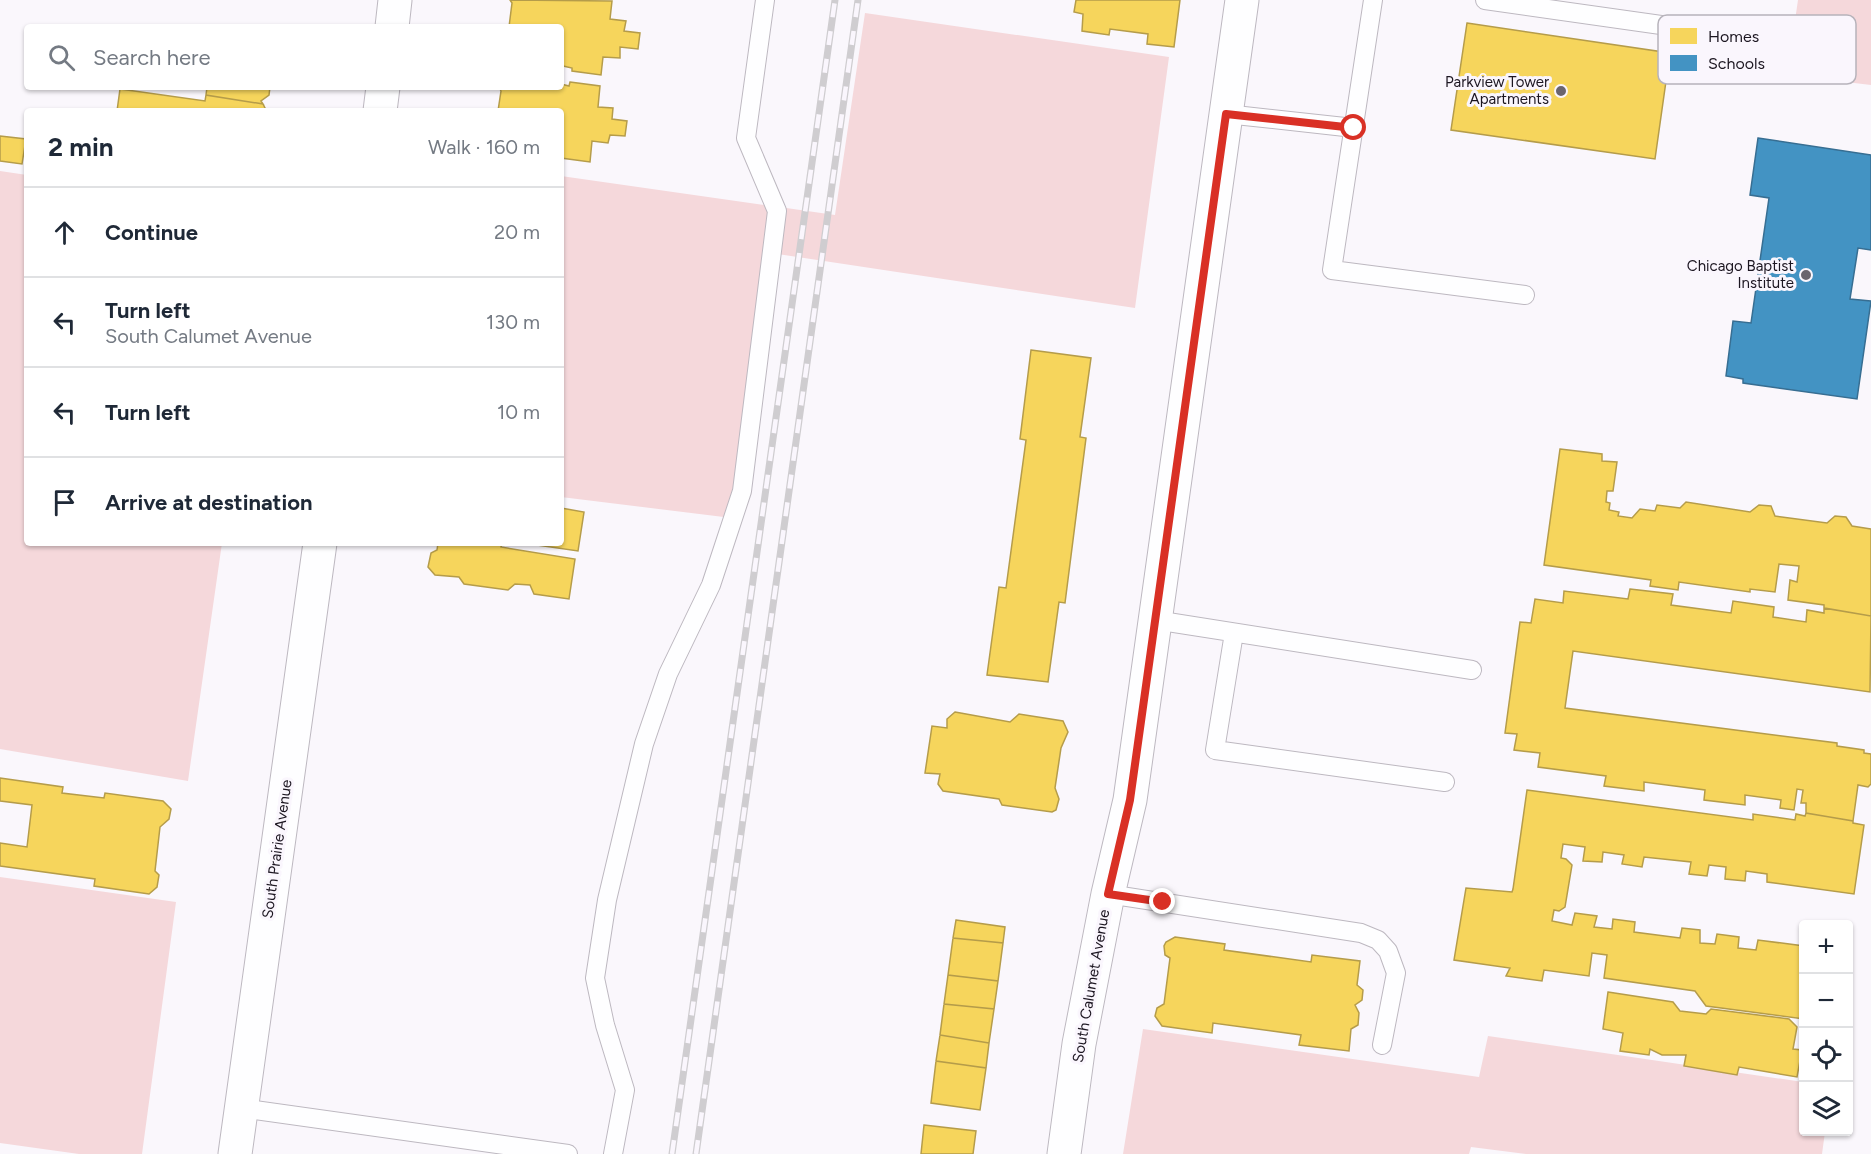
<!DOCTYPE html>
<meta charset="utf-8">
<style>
:root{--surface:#fff;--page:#f6f6f7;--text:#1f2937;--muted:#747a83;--line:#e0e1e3}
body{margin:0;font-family:Figtree,sans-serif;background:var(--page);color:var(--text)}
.controls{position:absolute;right:18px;bottom:18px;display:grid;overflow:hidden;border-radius:6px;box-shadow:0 2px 4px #0004}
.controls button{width:54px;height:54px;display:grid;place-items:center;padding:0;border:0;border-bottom:2px solid var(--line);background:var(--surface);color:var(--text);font:30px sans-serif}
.stop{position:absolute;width:18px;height:18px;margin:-14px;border:4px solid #d93025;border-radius:50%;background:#fff}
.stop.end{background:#d93025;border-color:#fff;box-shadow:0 2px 6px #0008}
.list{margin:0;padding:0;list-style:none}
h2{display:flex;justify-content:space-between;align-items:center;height:78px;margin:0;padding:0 24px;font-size:26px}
h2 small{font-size:20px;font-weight:400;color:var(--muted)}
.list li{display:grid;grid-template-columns:39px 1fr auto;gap:18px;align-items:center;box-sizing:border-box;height:90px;padding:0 24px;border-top:2px solid var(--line)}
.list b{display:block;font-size:22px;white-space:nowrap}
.list p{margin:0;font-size:20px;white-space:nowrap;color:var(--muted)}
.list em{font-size:20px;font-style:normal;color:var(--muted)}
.icon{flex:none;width:33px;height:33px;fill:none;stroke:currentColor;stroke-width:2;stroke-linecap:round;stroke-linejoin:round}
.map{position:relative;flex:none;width:1871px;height:1154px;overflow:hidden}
.search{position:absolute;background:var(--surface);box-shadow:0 2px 4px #0004;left:24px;top:24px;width:540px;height:66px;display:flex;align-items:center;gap:15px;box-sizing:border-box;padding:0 21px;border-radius:6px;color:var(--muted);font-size:22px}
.panel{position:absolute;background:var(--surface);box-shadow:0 2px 4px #0004;left:24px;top:108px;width:540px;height:438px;border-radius:6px}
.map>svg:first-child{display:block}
.green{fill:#f5d8db}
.homes{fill:#f6d55c;stroke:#b59c4a;stroke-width:1.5}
.schools{fill:#4393c3;stroke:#376e92;stroke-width:1.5}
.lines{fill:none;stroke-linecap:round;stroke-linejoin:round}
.lane-casing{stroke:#bdb8c0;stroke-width:20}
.street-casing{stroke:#bdb8c0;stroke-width:35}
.lane{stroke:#fefeff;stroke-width:18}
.street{stroke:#fefeff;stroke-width:33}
.rail-casing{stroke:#cfcdd0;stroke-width:7}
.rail{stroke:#faf6fd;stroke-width:4.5;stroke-dasharray:14;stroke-linecap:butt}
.route{stroke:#d93025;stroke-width:8}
.poi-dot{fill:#6a656e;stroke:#faf6fd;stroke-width:2}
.labels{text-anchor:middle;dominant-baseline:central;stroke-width:6;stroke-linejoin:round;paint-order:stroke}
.poi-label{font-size:15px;fill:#1c1621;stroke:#faf6fd;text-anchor:end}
.street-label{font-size:15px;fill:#1c1621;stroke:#faf6fd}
.key{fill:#faf6fd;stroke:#b7b3bb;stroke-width:1.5}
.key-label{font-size:16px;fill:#1c1621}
</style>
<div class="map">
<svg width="1871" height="1154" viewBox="0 0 1871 1154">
<rect width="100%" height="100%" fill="#faf7fc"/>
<!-- green -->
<path class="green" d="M 1798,0 L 1871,0 L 1871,85 L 1787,75 Z
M 865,13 L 1169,57 L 1135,308 L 771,253 L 740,519 L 561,497 L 561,176 L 835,215 Z
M 0,171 L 27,175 L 27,543 L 222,543 L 188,781 L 0,749 Z
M 0,877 L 176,902 L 142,1154 L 79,1154 L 0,1143 Z
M 1143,1029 L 1479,1077 L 1488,1036 L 1803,1082 L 1804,1132 L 1825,1132 L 1822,1154 L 1526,1154 L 1471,1147 L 1469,1154 L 1123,1154 Z"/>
<!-- homes -->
<path class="homes" d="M 510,0 L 612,1 L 610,19 L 626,21 L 624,31 L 640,33 L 638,49 L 620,47 L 620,58 L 603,57 L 601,75 L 572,71 L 572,68 L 563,66 L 561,80 L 561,27 L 509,27 L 512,3 Z
M 1076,0 L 1180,0 L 1174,47 L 1147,44 L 1148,34 L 1110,29 L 1109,35 L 1082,31 L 1083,14 L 1074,12 Z
M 1467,23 L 1670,53 L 1655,159 L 1451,130 Z
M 570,82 L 600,86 L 598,107 L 613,108 L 612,119 L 627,121 L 625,136 L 610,135 L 608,143 L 592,141 L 590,162 L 561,158 L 561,111 L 498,111 L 501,91 L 499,87 L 561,87 L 561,84 L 569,86 Z
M 205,87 L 270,87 L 269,95 L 261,101 L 263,104 L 206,95 L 207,87 Z
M 120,89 L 205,101 L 206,95 L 263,104 L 265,108 L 265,111 L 117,111 Z
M 0,136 L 26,139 L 22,164 L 0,161 Z
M 1031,350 L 1091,358 L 1080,437 L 1086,438 L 1065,603 L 1059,602 L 1048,682 L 987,675 L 999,587 L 1006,588 L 1026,440 L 1020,439 Z
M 1560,449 L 1602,454 L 1602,461 L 1617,462 L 1613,491 L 1607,491 L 1606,502 L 1610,503 L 1609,510 L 1619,512 L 1618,516 L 1632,518 L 1640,509 L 1655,511 L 1657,505 L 1680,508 L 1686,502 L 1750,512 L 1759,505 L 1771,506 L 1775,516 L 1827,523 L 1835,516 L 1846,517 L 1852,526 L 1871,529 L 1871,616 L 1824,608 L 1824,605 L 1788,600 L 1790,580 L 1797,582 L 1799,566 L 1779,564 L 1775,592 L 1750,589 L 1750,592 L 1679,582 L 1678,590 L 1650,586 L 1651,580 L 1544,565 Z
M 561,508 L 584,512 L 578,551 L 523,543 L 561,543 Z
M 438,543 L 502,543 L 501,547 L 575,559 L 569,599 L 534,594 L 530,585 L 515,584 L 508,590 L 464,584 L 459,577 L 435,575 L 428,567 L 431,553 L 437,550 Z
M 1630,589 L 1673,594 L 1671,605 L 1731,613 L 1733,601 L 1774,607 L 1773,617 L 1806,622 L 1807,610 L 1824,613 L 1824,608 L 1871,616 L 1870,692 L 1573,651 L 1565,708 L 1837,743 L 1837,746 L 1864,750 L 1864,753 L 1871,754 L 1871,784 L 1868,787 L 1858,785 L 1853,821 L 1806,813 L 1806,803 L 1801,803 L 1803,790 L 1797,789 L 1794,810 L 1780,808 L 1781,800 L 1745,795 L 1745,805 L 1704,800 L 1705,790 L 1644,782 L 1644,791 L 1604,786 L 1606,776 L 1538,767 L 1540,753 L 1514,750 L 1517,734 L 1505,733 L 1520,622 L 1531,623 L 1535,599 L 1563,603 L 1564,591 L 1628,599 Z
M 955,712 L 1010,722 L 1019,714 L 1063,721 L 1068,732 L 1061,748 L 1055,788 L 1059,799 L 1056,810 L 1052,812 L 1002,805 L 999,799 L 943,791 L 938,784 L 940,774 L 925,773 L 932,726 L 947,728 L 947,719 Z
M 0,778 L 63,787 L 62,793 L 104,798 L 105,793 L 163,801 L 171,809 L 169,819 L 160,827 L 155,871 L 159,875 L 157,887 L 149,894 L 94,886 L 95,879 L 0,866 L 0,843 L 27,847 L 32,805 L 0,801 Z
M 1527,790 L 1753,820 L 1753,814 L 1795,820 L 1796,814 L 1805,816 L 1806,813 L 1853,821 L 1853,823 L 1864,825 L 1854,894 L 1767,882 L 1767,874 L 1746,871 L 1745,881 L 1725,879 L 1726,867 L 1709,865 L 1707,876 L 1689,874 L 1691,862 L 1644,857 L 1642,867 L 1622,864 L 1624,855 L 1603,852 L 1602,862 L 1583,861 L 1585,847 L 1563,844 L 1561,858 L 1566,859 L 1572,865 L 1565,907 L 1559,911 L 1554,910 L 1552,921 L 1572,925 L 1575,913 L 1597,916 L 1594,927 L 1612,929 L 1613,919 L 1635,922 L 1634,932 L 1680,938 L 1682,928 L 1700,930 L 1700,943 L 1715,944 L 1717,934 L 1739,937 L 1738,948 L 1756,950 L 1758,940 L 1804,946 L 1804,1019 L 1706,1006 L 1695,991 L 1604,978 L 1607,955 L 1592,953 L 1589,976 L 1544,970 L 1542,981 L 1506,976 L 1510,968 L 1454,960 L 1466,888 L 1512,892 L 1513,889 Z
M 956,920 L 1005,927 L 1003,943 L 953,938 Z
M 1175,937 L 1225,944 L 1224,950 L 1311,962 L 1312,955 L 1360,961 L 1357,985 L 1363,990 L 1362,1000 L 1355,1005 L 1359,1013 L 1358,1025 L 1351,1029 L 1349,1051 L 1299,1045 L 1301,1035 L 1213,1023 L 1212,1033 L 1162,1026 L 1155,1016 L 1157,1008 L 1164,1004 L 1170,958 L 1165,955 L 1164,946 L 1166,942 Z
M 953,938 L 1003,943 L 998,981 L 948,975 Z
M 948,975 L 998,981 L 994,1009 L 944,1004 Z
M 1608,992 L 1673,1002 L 1680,1011 L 1706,1014 L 1711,1009 L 1789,1019 L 1797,1027 L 1793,1049 L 1802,1050 L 1797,1077 L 1739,1067 L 1737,1075 L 1684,1066 L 1686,1055 L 1662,1055 L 1650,1049 L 1649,1055 L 1620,1051 L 1623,1033 L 1603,1029 Z
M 944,1004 L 994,1009 L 989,1043 L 940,1035 Z
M 940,1035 L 989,1043 L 986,1068 L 936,1061 Z
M 936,1061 L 986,1068 L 980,1110 L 931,1103 Z
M 924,1125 L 976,1131 L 973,1154 L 921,1154 Z"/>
<!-- schools -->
<path class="schools" d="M 1758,138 L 1871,155 L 1871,250 L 1858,248 L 1850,299 L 1871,301 L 1857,399 L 1743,383 L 1743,379 L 1726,376 L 1733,321 L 1751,323 L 1769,198 L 1750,195 Z"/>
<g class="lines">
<defs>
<path id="lane" d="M 1373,0 L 1332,270 L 1525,295
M 1485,0 L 1661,25
M 1226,114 L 1354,128
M 1155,620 L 1472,670
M 1234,633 L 1215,750 L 1445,782
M 1108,894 L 1361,933 L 1378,940 L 1388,951 L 1396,973 L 1382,1045
M 241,1108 L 568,1154
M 613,1154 L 625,1090 L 605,1025 L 595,978 L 607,900 L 644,744 L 668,674 L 711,585 L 742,491 L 777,211 L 746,138 L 765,0"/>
<path id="street" d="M 392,27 L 395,0
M 380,111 L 383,87
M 235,1154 L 320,543
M 1064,1154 L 1079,1044 L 1108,894 L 1130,800 L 1242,0"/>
</defs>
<!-- lane casing -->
<use href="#lane" class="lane-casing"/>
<!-- street casing -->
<use href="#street" class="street-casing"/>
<!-- lane -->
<use href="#lane" class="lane"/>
<!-- street -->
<use href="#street" class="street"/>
<defs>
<path id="rail" d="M 672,1154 L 835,0
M 696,1154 L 858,0"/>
</defs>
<!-- rail casing -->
<use href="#rail" class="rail-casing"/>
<!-- rail -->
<use href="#rail" class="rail"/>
</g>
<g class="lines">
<!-- route -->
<path class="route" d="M 1163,902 L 1108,894 L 1130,800 L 1226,114 L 1354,128"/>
</g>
<!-- markers -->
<g class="poi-dot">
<circle cx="1561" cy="91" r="6"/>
<circle cx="1806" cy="275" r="6"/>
</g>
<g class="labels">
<!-- poi labels -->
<g class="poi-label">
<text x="1549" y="82">Parkview Tower<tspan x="1549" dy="17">Apartments</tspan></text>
<text x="1794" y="266">Chicago Baptist<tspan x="1794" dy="17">Institute</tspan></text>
</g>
<!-- street labels -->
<g class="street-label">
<text transform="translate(277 849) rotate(-82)">South Prairie Avenue</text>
<text transform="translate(1091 986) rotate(-80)">South Calumet Avenue</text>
</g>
</g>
<!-- legend -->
<rect x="1658" y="15" width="198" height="69" rx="9" class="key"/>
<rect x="1670" y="28" width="27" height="16" fill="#f6d55c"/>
<rect x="1670" y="55" width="27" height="16" fill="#4393c3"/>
<g class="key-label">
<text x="1708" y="42">Homes</text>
<text x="1708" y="69">Schools</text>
</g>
</svg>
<div class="controls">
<button>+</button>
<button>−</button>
<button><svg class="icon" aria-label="locate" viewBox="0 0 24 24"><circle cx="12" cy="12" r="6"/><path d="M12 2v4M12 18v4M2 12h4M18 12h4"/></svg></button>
<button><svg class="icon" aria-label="layers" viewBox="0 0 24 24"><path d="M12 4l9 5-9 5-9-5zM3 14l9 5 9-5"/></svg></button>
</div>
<div class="stop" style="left:1354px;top:128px"></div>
<div class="stop end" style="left:1163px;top:902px"></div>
<div class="search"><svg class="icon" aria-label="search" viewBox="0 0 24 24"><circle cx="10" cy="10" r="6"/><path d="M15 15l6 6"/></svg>Search here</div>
<section class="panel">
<h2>2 min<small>Walk · 160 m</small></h2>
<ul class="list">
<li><svg class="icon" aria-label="ahead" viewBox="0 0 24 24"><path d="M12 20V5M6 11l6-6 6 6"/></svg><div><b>Continue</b></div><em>20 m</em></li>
<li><svg class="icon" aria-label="left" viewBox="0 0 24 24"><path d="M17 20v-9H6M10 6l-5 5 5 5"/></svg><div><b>Turn left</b><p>South Calumet Avenue</p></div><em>130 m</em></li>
<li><svg class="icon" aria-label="left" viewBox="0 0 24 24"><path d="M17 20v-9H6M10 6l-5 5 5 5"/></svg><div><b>Turn left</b></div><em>10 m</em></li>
<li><svg class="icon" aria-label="arrive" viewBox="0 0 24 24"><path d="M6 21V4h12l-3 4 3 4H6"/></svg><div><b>Arrive at destination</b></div></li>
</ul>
</section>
</div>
